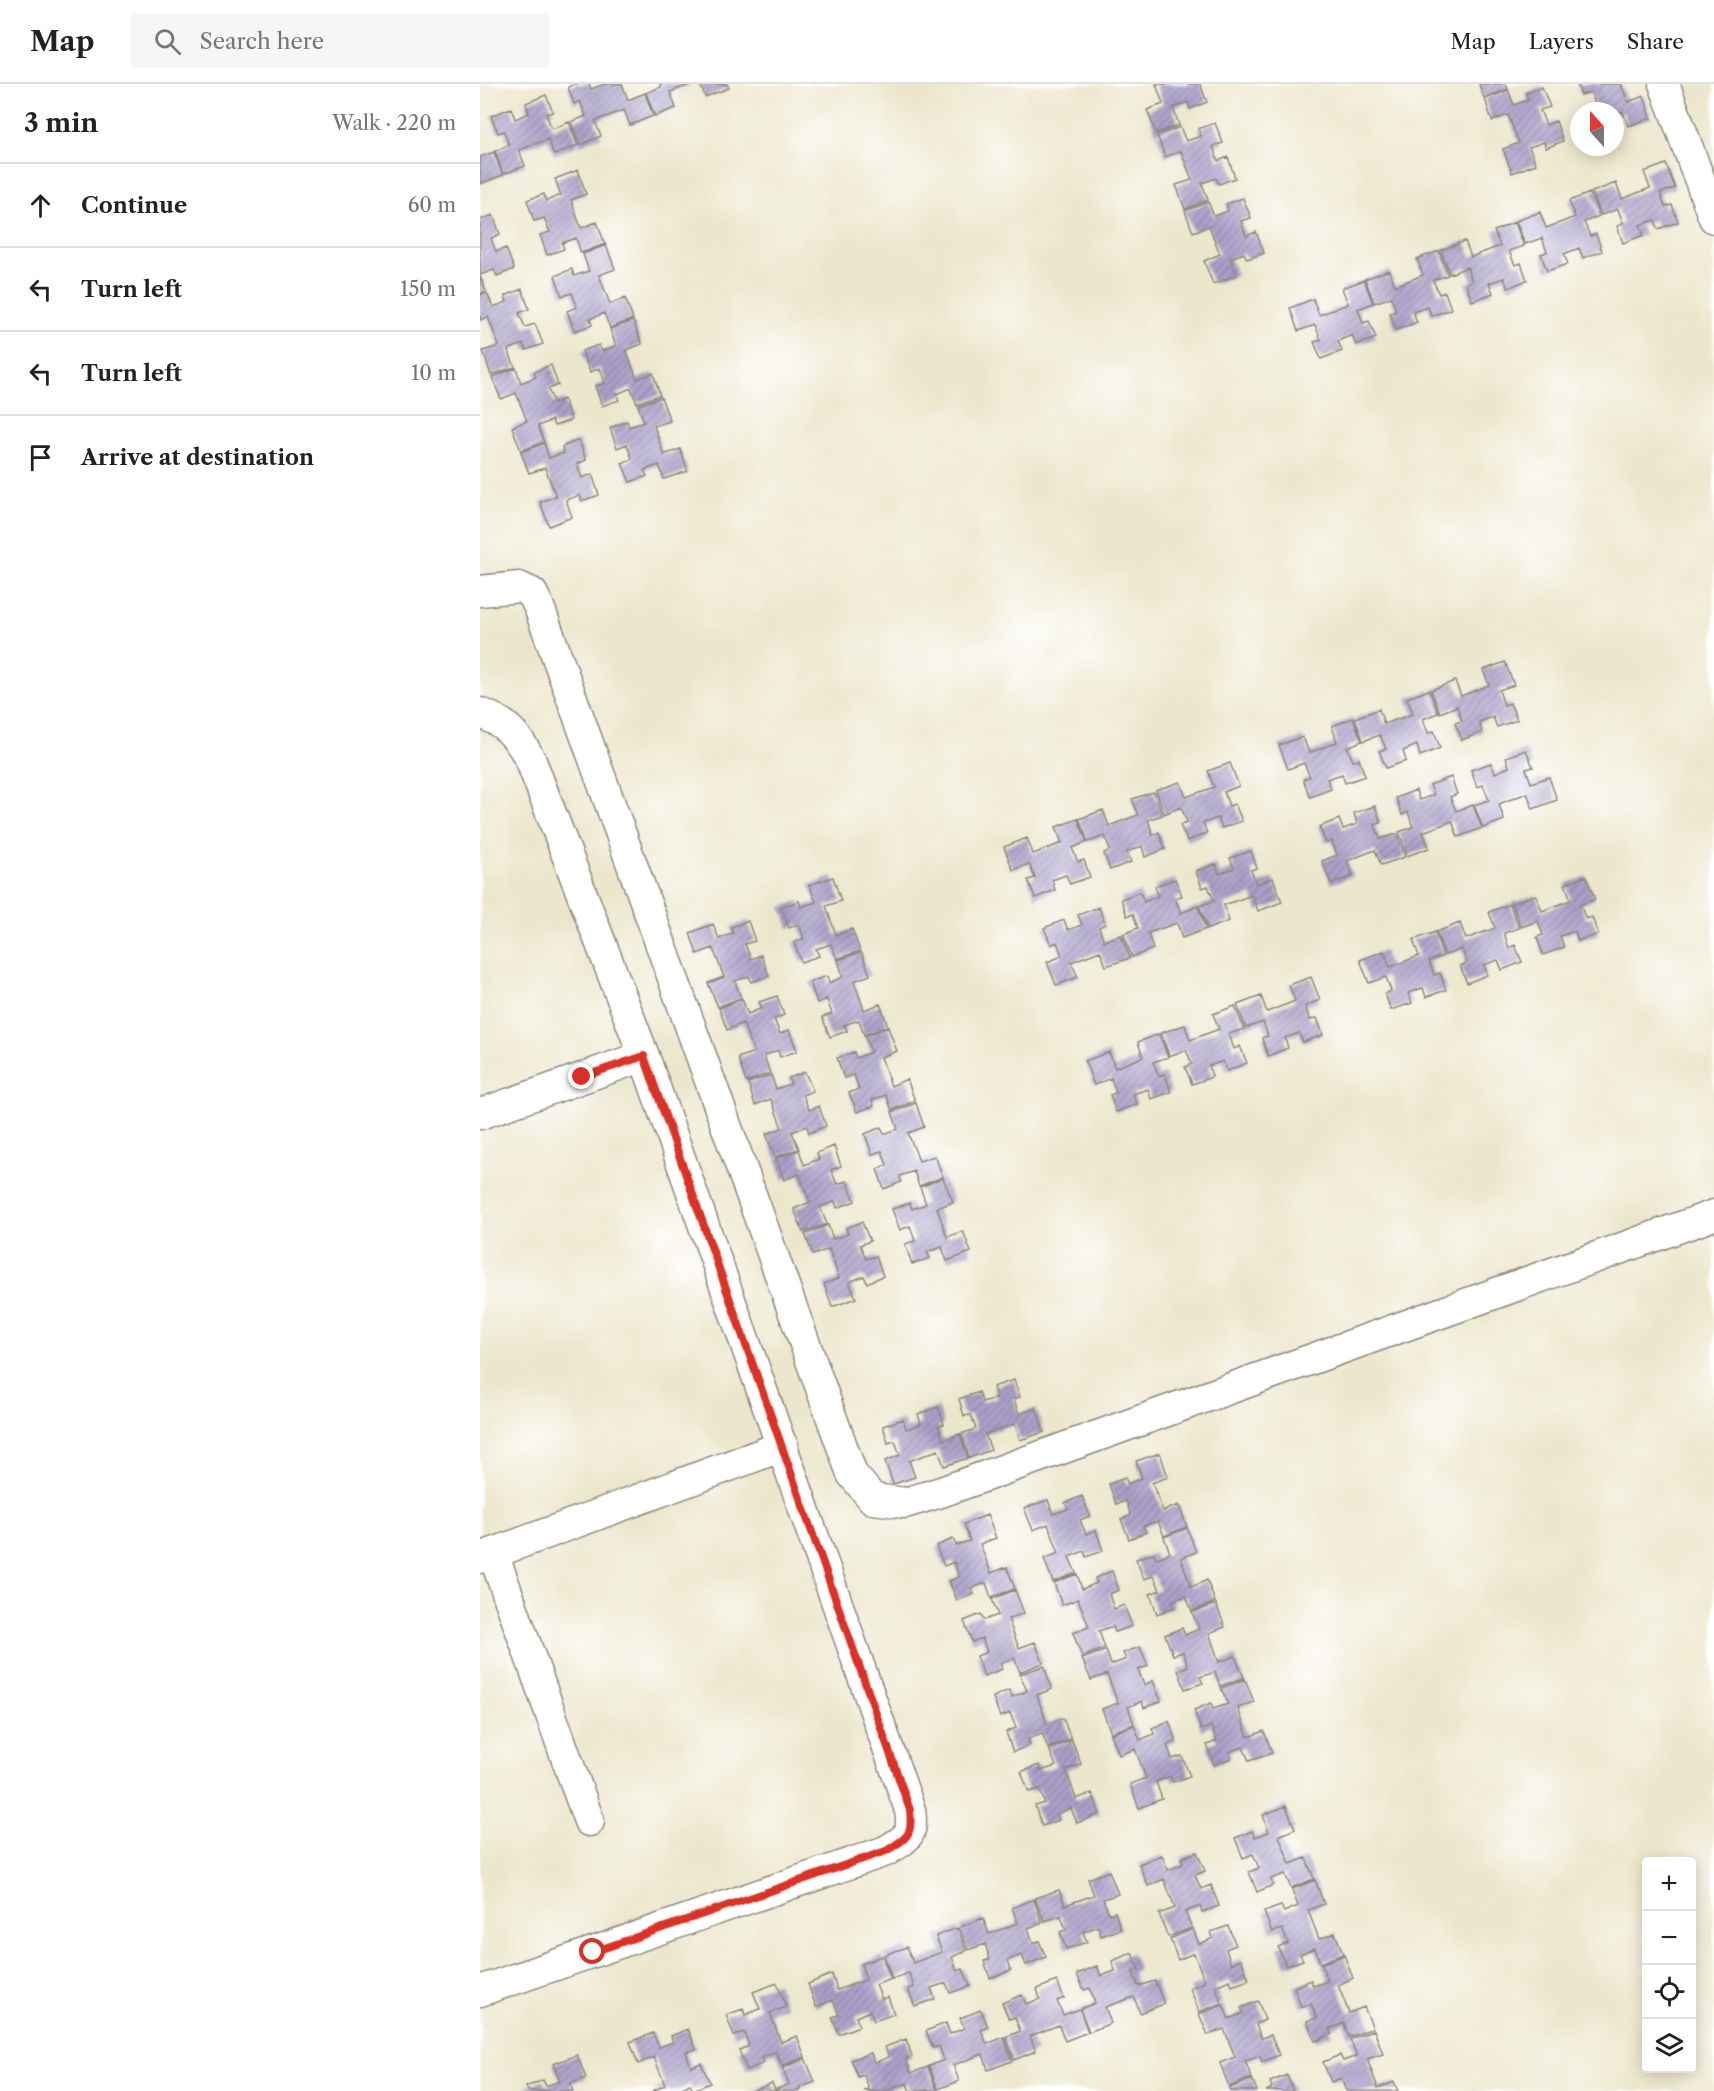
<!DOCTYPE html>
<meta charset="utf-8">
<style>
:root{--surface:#fff;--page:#f6f6f6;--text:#222;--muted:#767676;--line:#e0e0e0}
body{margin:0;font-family:"Libre Caslon Text",serif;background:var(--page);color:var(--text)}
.controls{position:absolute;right:18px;bottom:18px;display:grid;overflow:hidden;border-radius:6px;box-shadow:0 3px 15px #0003}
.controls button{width:54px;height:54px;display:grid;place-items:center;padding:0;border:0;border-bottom:2px solid var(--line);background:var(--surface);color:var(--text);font:30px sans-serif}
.compass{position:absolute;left:1090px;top:18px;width:54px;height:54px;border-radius:50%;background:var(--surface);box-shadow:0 3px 15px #0003;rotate:339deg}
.stop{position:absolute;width:18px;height:18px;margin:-14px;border:4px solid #d93025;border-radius:50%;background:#fff}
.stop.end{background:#d93025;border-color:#fff;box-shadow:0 2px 6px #0008}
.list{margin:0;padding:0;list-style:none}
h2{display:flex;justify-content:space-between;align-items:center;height:78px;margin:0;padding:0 24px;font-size:26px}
h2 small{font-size:20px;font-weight:400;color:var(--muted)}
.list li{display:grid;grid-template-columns:39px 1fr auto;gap:18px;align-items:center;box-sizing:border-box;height:84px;padding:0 24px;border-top:2px solid var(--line)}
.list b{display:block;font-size:22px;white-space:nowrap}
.list em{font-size:20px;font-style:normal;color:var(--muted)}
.icon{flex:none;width:33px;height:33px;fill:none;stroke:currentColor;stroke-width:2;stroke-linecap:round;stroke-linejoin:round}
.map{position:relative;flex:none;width:1234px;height:2007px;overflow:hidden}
header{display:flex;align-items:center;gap:36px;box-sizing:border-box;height:84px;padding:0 30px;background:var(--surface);border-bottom:2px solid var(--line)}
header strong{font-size:28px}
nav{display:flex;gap:33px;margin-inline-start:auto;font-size:21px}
.search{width:420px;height:54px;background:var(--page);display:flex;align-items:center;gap:15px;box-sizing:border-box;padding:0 21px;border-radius:6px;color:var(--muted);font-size:22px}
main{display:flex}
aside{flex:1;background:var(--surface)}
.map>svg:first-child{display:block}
.building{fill:url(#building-hatch)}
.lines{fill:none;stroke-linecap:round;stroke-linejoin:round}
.minor-casing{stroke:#8c897c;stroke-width:33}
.minor{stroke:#fff;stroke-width:30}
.route{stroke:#d93025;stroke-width:8}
</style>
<header>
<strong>Map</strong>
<div class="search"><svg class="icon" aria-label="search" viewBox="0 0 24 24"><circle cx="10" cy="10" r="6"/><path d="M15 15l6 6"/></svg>Search here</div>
<nav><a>Map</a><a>Layers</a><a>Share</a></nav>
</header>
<main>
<aside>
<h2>3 min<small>Walk · 220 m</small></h2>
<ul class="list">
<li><svg class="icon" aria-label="ahead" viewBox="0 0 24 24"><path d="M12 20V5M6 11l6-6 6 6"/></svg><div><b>Continue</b></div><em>60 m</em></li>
<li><svg class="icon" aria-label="left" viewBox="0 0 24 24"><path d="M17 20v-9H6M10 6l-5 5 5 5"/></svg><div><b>Turn left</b></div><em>150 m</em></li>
<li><svg class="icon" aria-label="left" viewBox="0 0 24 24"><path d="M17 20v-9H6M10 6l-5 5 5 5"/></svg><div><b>Turn left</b></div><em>10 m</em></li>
<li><svg class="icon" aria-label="arrive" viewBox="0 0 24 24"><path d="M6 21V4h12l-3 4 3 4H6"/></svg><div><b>Arrive at destination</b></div></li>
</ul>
</aside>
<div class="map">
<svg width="1234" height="2007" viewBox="0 0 1234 2007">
<defs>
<pattern id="building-hatch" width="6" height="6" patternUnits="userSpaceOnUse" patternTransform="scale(1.5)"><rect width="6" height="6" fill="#aaa0c9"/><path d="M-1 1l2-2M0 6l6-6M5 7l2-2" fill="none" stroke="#8b83a3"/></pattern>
</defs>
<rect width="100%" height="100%" fill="#fff"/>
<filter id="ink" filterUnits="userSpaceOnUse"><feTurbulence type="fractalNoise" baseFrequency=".0167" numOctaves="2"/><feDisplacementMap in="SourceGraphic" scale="12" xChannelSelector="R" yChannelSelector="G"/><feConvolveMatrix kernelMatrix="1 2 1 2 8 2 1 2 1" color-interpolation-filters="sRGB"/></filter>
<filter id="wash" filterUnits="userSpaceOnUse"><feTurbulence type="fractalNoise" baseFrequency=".008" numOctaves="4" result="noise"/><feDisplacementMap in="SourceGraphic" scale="24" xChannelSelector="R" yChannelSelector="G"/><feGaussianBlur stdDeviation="1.35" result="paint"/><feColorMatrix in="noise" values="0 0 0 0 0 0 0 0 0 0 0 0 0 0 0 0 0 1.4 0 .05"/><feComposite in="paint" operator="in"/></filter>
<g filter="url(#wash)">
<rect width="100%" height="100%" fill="#ece7cc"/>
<g id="blocks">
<!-- building -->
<path class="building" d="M 95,0 L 109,0 L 111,5 L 125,0 L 142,0 L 148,16 L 165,9 L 173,32 L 150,41 L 144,26 L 115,37 L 121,52 L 100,61 L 91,38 L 106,32 L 100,17 L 94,20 L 88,3 Z
M 180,0 L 212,0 L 190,8 L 196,24 L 175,32 L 166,9 L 181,3 Z
M 220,0 L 247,0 L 249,4 L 225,13 Z
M 676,0 L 720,0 L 727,18 L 710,25 L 708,18 L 693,24 L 699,41 L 676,49 L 667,26 L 683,20 Z
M 999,0 L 1025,0 L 1028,5 L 1004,14 Z
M 1097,0 L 1141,0 L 1148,18 L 1164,12 L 1171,34 L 1148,42 L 1143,28 L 1135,30 L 1135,27 L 1103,27 L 1116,22 L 1111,8 L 1101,11 Z
M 1062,3 L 1070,23 L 1060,26 L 1066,41 L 1076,37 L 1083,57 L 1066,64 L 1064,58 L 1049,63 L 1056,80 L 1032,89 L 1023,65 L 1039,59 L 1028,31 L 1012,37 L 1005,15 L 1028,6 L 1034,21 L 1048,16 L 1046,9 Z
M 66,11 L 73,28 L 66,30 L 72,45 L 89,38 L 98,61 L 74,71 L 68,55 L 39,66 L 45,82 L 23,90 L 15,67 L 29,61 L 24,47 L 18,49 L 11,32 L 31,24 L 35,35 L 49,29 L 46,19 Z
M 735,39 L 743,59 L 733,62 L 738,77 L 748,73 L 755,94 L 739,100 L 736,94 L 722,99 L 728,116 L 705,125 L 696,101 L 712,96 L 701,67 L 685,73 L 677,51 L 700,43 L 706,57 L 721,52 L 718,45 Z
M 14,68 L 23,91 L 0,100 L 0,73 Z
M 1186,80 L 1195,104 L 1180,109 L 1185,123 L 1192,121 L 1198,138 L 1178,145 L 1175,136 L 1160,141 L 1164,151 L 1143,159 L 1137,142 L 1143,139 L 1138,125 L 1121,131 L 1112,108 L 1136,99 L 1142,115 L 1170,104 L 1164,88 Z
M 98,86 L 106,110 L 91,116 L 101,144 L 117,138 L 125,160 L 101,169 L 96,154 L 82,159 L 84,165 L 67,171 L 60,151 L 70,148 L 64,134 L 54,137 L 47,116 L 64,110 L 66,117 L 81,111 L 75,95 Z
M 1110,109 L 1119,132 L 1104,138 L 1110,152 L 1116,150 L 1122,167 L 1103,174 L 1099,164 L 1084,170 L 1088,180 L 1067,187 L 1061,170 L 1067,168 L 1062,154 L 1045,160 L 1036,137 L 1060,128 L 1066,144 L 1095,133 L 1089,117 Z
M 763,114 L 771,134 L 761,137 L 766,152 L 776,148 L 784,169 L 767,175 L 764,169 L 750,174 L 757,191 L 733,200 L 724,177 L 740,170 L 729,142 L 713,148 L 705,127 L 728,118 L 734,132 L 748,127 L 746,120 Z
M 13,131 L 20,150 L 11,154 L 16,168 L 26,164 L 34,185 L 17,192 L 14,186 L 0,191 L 0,136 Z
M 1035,138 L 1044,162 L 1029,167 L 1035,181 L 1041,179 L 1047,196 L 1028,204 L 1024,194 L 1009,199 L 1013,209 L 992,217 L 986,200 L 992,197 L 987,183 L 970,190 L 961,166 L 985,157 L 991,173 L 1020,162 L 1014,147 Z
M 126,161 L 135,185 L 119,191 L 130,220 L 145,214 L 153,235 L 130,244 L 124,229 L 110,235 L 112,241 L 95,247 L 87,227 L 97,223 L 92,209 L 82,212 L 75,192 L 92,185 L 94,192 L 109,187 L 103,170 Z
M 959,167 L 968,191 L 953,196 L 959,210 L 965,208 L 971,225 L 951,232 L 948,223 L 933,228 L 937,238 L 916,246 L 910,229 L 916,227 L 911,213 L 894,219 L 885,195 L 909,186 L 915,202 L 943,191 L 937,175 Z
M 0,192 L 6,207 L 0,210 Z
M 884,196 L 893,219 L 878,225 L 883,239 L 889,237 L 896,254 L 876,261 L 872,251 L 858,257 L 862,267 L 841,275 L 834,258 L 841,256 L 835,241 L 818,247 L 810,224 L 833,215 L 839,231 L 868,220 L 862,204 Z
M 42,205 L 49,225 L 39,229 L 45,243 L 55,240 L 63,260 L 46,266 L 43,260 L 28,266 L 35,283 L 11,291 L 3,267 L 19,262 L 8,233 L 0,236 L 0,211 L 7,209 L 13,223 L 27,218 L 25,212 Z
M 153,237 L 162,260 L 146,266 L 157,295 L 173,289 L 180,311 L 157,319 L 151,304 L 137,310 L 139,316 L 122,322 L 115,302 L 125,299 L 120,284 L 110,288 L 102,267 L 119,261 L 122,267 L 136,262 L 130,245 Z
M 71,281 L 78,301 L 68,305 L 74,319 L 84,315 L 91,336 L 74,342 L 72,336 L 58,342 L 64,358 L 41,367 L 32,343 L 47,337 L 36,309 L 21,315 L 12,293 L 36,284 L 41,299 L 56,293 L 54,288 Z
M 181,313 L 190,337 L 174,342 L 184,371 L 200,365 L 208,387 L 184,395 L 179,381 L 164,386 L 167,392 L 150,398 L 142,379 L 152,375 L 147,360 L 137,364 L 130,344 L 147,337 L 149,343 L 164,338 L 158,321 Z
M 99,356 L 106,376 L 97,380 L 102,394 L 112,390 L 119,411 L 102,417 L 100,411 L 86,416 L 92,433 L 69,442 L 60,418 L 76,412 L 65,384 L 49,389 L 41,368 L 64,359 L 69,374 L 84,369 L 82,363 Z
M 1025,578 L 1034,601 L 1019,606 L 1024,621 L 1030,619 L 1037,636 L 1017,643 L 1013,633 L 999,638 L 1002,648 L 982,656 L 975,639 L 982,637 L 977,622 L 960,629 L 951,606 L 975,597 L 981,612 L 1009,601 L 1003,586 Z
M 949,606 L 958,629 L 943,635 L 948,649 L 954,647 L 960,664 L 940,672 L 937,661 L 923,667 L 926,677 L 906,684 L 899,667 L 906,665 L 900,651 L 883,657 L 875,634 L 899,625 L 904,640 L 933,630 L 927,614 Z
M 873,634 L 882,657 L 867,663 L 873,677 L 879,675 L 885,692 L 865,699 L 862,690 L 847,695 L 851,705 L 830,713 L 823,695 L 830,693 L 824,679 L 808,685 L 799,661 L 823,653 L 829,669 L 857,658 L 852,642 Z
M 1046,666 L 1053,683 L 1046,685 L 1051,699 L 1069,693 L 1077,716 L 1053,725 L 1047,709 L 1019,720 L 1024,736 L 1003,744 L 994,721 L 1009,716 L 1003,701 L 997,703 L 991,686 L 1011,679 L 1015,689 L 1029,683 L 1026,673 Z
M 750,679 L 759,702 L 744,708 L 749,722 L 755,720 L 762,737 L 742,744 L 738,734 L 723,739 L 727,749 L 707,757 L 700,741 L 707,738 L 701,723 L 684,730 L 676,706 L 700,698 L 706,713 L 734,703 L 728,687 Z
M 971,693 L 977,710 L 970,713 L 976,727 L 993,721 L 1002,744 L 978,753 L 972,737 L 943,748 L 949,764 L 927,772 L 919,748 L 933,743 L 928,728 L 922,731 L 916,714 L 936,706 L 939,716 L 954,711 L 950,701 Z
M 674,708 L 682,731 L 668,736 L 673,751 L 679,748 L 685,765 L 665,773 L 662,762 L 647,768 L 651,778 L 630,786 L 624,769 L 630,766 L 625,752 L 608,758 L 599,735 L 623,726 L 629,742 L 658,731 L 652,715 Z
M 895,722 L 901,739 L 895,741 L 900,755 L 917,750 L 925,773 L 901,781 L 895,766 L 867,777 L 873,792 L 851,800 L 842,777 L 857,771 L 852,757 L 846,759 L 839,743 L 859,735 L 863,745 L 877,740 L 874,729 Z
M 598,735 L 607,758 L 592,764 L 598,778 L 604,776 L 610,793 L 590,800 L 586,791 L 572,796 L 575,806 L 555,814 L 548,796 L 555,794 L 549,780 L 533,786 L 524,763 L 547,754 L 553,770 L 582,759 L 576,743 Z
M 771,767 L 777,784 L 771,786 L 776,800 L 793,794 L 802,818 L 778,827 L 772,811 L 744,821 L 749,837 L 728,845 L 719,822 L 734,817 L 728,802 L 722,804 L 716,787 L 736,780 L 739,790 L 754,784 L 750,774 Z
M 1106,792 L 1115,815 L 1100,821 L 1106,835 L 1112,833 L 1118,850 L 1098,857 L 1095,847 L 1080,852 L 1084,863 L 1063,871 L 1057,853 L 1063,851 L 1058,837 L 1041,843 L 1032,819 L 1056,811 L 1062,827 L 1091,816 L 1085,800 Z
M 353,793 L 361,817 L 346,822 L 356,851 L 372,845 L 380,867 L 357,875 L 351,860 L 336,865 L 339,872 L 321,878 L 314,858 L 324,855 L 319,840 L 309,844 L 301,823 L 319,817 L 321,823 L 336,818 L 329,801 Z
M 695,795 L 702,812 L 695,814 L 701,829 L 718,822 L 726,845 L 702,854 L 697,839 L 668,849 L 673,865 L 652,873 L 643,850 L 658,844 L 653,830 L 647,832 L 641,815 L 660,808 L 664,818 L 678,812 L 675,802 Z
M 1030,820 L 1039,844 L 1024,849 L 1029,864 L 1035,861 L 1042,878 L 1022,886 L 1018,876 L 1004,881 L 1007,891 L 987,899 L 980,882 L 987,879 L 982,865 L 965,871 L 956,848 L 980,839 L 986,855 L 1015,844 L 1009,828 Z
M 619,823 L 625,840 L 619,843 L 624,857 L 641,851 L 650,874 L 626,882 L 620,867 L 591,878 L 598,893 L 576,901 L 567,878 L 582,872 L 577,858 L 571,861 L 564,844 L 584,836 L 588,846 L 602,841 L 598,831 Z
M 268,837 L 275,857 L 265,860 L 271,875 L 281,871 L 289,892 L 271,898 L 269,892 L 255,897 L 261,914 L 238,923 L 228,899 L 244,893 L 233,864 L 217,870 L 210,849 L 233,840 L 239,855 L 253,849 L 251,843 Z
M 955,848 L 963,872 L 949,877 L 954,891 L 960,889 L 966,906 L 946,913 L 943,904 L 928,909 L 932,919 L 911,926 L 905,910 L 911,907 L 906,893 L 889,899 L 880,876 L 904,867 L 910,883 L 939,872 L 933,856 Z
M 381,868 L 390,891 L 374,897 L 384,926 L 400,920 L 408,942 L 384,951 L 379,936 L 364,941 L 367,947 L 350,953 L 342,933 L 352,930 L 347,915 L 337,919 L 330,898 L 347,892 L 349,899 L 363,893 L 358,876 Z
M 831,893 L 840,916 L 825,922 L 830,936 L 837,934 L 843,951 L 823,958 L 819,949 L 805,954 L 808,964 L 788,972 L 782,954 L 788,952 L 783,938 L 766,944 L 757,921 L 781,912 L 787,928 L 815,917 L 809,901 Z
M 297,912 L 304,931 L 294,935 L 300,950 L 309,946 L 317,967 L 300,973 L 298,966 L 284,972 L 290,989 L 266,998 L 258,974 L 274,968 L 263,939 L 247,946 L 239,924 L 262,915 L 268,930 L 282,924 L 279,918 Z
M 755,922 L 764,945 L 749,950 L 754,965 L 760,962 L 767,979 L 747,987 L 743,977 L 729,982 L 732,993 L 712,1000 L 705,983 L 712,980 L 706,966 L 689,972 L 681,949 L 705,941 L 710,956 L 739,945 L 733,930 Z
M 408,943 L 417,967 L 401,973 L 411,1002 L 427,995 L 435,1017 L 412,1026 L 406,1011 L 392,1016 L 394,1022 L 377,1028 L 369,1009 L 379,1005 L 374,991 L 364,994 L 357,974 L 374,968 L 376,974 L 391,968 L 385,952 Z
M 679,950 L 688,973 L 673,978 L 679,992 L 685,990 L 691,1008 L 671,1015 L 668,1005 L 653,1010 L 657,1020 L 636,1028 L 630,1011 L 636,1009 L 631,994 L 614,1001 L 605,977 L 629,968 L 635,984 L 663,973 L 658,958 Z
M 325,988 L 333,1007 L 323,1011 L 329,1026 L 339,1022 L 346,1042 L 329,1049 L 327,1042 L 312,1048 L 319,1065 L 295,1073 L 286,1050 L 302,1044 L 291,1015 L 275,1021 L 268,999 L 291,991 L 296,1005 L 311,1000 L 309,994 Z
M 436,1019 L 444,1043 L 428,1049 L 439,1077 L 455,1072 L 463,1093 L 439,1102 L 434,1087 L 420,1092 L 421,1098 L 404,1105 L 397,1085 L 407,1081 L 402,1067 L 392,1070 L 385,1050 L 401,1043 L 404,1050 L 418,1045 L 412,1028 Z
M 354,1062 L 361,1082 L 351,1086 L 357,1100 L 367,1097 L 375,1117 L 357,1124 L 355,1117 L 340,1123 L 347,1140 L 323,1148 L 314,1125 L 330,1118 L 319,1090 L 304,1096 L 296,1074 L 319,1066 L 324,1081 L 339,1075 L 337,1069 Z
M 463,1094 L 473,1118 L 457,1124 L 467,1153 L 483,1147 L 491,1168 L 467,1177 L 462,1163 L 447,1168 L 450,1174 L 432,1180 L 425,1160 L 435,1157 L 430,1142 L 420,1146 L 412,1125 L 430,1119 L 432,1125 L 446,1120 L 440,1103 Z
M 382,1138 L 390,1157 L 380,1161 L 386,1175 L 396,1172 L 403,1192 L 387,1199 L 384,1192 L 369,1198 L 376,1214 L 352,1223 L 344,1200 L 359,1194 L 349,1165 L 333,1171 L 325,1150 L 348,1141 L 353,1155 L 368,1150 L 366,1144 Z
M 534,1296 L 540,1313 L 534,1315 L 539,1330 L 556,1324 L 564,1348 L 540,1356 L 535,1340 L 505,1350 L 511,1366 L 489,1374 L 481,1350 L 496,1345 L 491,1331 L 484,1332 L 479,1315 L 499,1308 L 502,1318 L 517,1314 L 513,1303 Z
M 458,1323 L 464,1340 L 458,1342 L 463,1356 L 480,1350 L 488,1374 L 464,1382 L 458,1366 L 429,1377 L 435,1393 L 413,1400 L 405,1377 L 420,1371 L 415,1357 L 408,1359 L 403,1342 L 423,1335 L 426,1345 L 441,1340 L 438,1330 Z
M 680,1369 L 688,1393 L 672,1399 L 683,1427 L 699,1421 L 707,1443 L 684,1452 L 678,1437 L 663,1442 L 666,1448 L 649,1455 L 641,1435 L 651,1431 L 646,1417 L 636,1420 L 629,1400 L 645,1394 L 648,1400 L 662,1394 L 656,1377 Z
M 602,1412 L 610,1432 L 600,1436 L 606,1450 L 616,1446 L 623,1467 L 606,1473 L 604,1467 L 589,1473 L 596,1489 L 573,1498 L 564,1475 L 579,1469 L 568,1440 L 553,1446 L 544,1424 L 568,1416 L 573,1430 L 588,1425 L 585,1419 Z
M 507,1431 L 516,1454 L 500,1460 L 511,1489 L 527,1483 L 535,1505 L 511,1513 L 506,1499 L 491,1504 L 494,1510 L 477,1516 L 469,1497 L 479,1493 L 474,1478 L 464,1482 L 456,1462 L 473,1455 L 476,1461 L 490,1457 L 484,1440 Z
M 707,1444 L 716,1468 L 701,1474 L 711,1503 L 727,1496 L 735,1518 L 712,1527 L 706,1512 L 692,1517 L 694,1523 L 677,1530 L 670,1510 L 680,1506 L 674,1492 L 664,1495 L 656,1475 L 674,1469 L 676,1475 L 690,1469 L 684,1453 Z
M 632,1487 L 639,1506 L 629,1510 L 634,1525 L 644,1521 L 652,1542 L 635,1548 L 633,1542 L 619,1547 L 625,1564 L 602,1573 L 593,1549 L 609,1543 L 598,1515 L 582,1521 L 574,1499 L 597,1490 L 602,1505 L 617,1499 L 615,1494 Z
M 535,1506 L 544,1529 L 528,1535 L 539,1564 L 555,1558 L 563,1579 L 540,1588 L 534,1574 L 520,1579 L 522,1585 L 504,1592 L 497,1572 L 507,1568 L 502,1554 L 492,1558 L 484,1537 L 501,1530 L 504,1536 L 518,1531 L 512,1515 Z
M 736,1520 L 745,1543 L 729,1549 L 739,1578 L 755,1572 L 764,1594 L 740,1602 L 735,1588 L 720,1593 L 723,1599 L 705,1605 L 698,1586 L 708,1582 L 703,1568 L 693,1571 L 685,1551 L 702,1544 L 705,1551 L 719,1545 L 712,1528 Z
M 660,1563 L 668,1582 L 658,1586 L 664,1601 L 673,1597 L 681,1617 L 664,1624 L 662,1617 L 648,1623 L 654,1640 L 631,1649 L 622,1625 L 638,1619 L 627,1590 L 611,1596 L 602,1575 L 626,1566 L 631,1581 L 646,1575 L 643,1569 Z
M 564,1582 L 572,1605 L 557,1611 L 567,1640 L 583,1634 L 591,1655 L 568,1664 L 562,1649 L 548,1655 L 550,1661 L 533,1668 L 526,1648 L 536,1644 L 530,1629 L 520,1633 L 513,1613 L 529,1606 L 532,1613 L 547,1607 L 540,1590 Z
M 765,1595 L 774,1618 L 758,1624 L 768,1653 L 784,1647 L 792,1669 L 769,1677 L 763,1663 L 749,1668 L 751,1674 L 734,1681 L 727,1661 L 737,1657 L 731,1642 L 721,1646 L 714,1626 L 731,1619 L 733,1625 L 748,1620 L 741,1604 Z
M 689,1637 L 696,1657 L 687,1661 L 692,1675 L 702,1672 L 710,1692 L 693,1698 L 690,1692 L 676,1698 L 682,1715 L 659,1724 L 650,1700 L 666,1694 L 655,1665 L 639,1671 L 631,1650 L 654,1641 L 660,1656 L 674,1650 L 672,1644 Z
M 592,1656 L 601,1680 L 586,1686 L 596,1715 L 612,1709 L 620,1730 L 597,1739 L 591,1724 L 577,1730 L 579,1736 L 562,1742 L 555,1722 L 565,1719 L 559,1705 L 549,1708 L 541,1688 L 559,1681 L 561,1687 L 576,1682 L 569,1665 Z
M 806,1722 L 815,1745 L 799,1752 L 810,1780 L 826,1774 L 834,1795 L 811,1804 L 805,1790 L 791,1795 L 793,1801 L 777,1808 L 769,1788 L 779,1784 L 773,1770 L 763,1774 L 755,1754 L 772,1747 L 775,1753 L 789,1748 L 783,1731 Z
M 717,1768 L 725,1787 L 715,1791 L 721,1805 L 731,1801 L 739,1822 L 722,1828 L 720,1822 L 705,1828 L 712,1844 L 688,1853 L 679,1830 L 695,1824 L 684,1795 L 668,1802 L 659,1780 L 682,1771 L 688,1786 L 703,1780 L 701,1774 Z
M 629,1787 L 638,1810 L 623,1815 L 629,1830 L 635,1828 L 641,1845 L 621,1852 L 618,1842 L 603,1848 L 607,1858 L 586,1865 L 580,1848 L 586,1846 L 581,1832 L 564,1837 L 555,1814 L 579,1806 L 585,1821 L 614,1811 L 608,1795 Z
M 835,1796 L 844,1820 L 828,1826 L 839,1855 L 855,1849 L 863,1870 L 840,1879 L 835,1864 L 820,1870 L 823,1876 L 806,1882 L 798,1863 L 808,1859 L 802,1845 L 792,1848 L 784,1828 L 801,1822 L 804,1828 L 818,1822 L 812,1805 Z
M 554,1815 L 562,1839 L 548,1844 L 553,1859 L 559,1857 L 566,1873 L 546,1881 L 542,1871 L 528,1876 L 531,1886 L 510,1894 L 504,1877 L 510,1875 L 505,1860 L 488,1866 L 480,1843 L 503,1834 L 509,1850 L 538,1839 L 532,1824 Z
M 748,1842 L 756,1861 L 746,1865 L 751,1880 L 761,1875 L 769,1896 L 752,1902 L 750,1896 L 735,1902 L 742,1919 L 719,1928 L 710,1904 L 725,1898 L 714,1869 L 698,1876 L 690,1855 L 713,1845 L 719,1860 L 733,1854 L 731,1848 Z
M 478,1844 L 486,1867 L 472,1873 L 477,1887 L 483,1885 L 490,1902 L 470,1909 L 466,1899 L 451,1904 L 455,1915 L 435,1922 L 428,1905 L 434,1903 L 429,1889 L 412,1895 L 404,1871 L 427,1863 L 433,1879 L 462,1868 L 456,1852 Z
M 652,1869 L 659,1886 L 653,1888 L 658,1902 L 675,1897 L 684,1920 L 660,1929 L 654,1913 L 625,1923 L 631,1939 L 609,1948 L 600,1925 L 615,1919 L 610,1904 L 604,1906 L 597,1890 L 617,1882 L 621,1892 L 635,1887 L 632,1877 Z
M 864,1871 L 873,1894 L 858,1901 L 869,1929 L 884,1923 L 893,1944 L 869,1953 L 864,1939 L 850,1945 L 852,1950 L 835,1957 L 827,1937 L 837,1934 L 831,1920 L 821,1923 L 814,1903 L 831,1896 L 833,1902 L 848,1897 L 841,1880 Z
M 402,1872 L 411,1895 L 396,1901 L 402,1915 L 408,1913 L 414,1930 L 394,1937 L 390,1927 L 376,1933 L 379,1942 L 359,1950 L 352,1933 L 359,1931 L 353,1916 L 336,1923 L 328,1900 L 352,1890 L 357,1906 L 386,1896 L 381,1880 Z
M 577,1897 L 584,1914 L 577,1917 L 583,1931 L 600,1925 L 608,1948 L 585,1957 L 579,1941 L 550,1952 L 556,1967 L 534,1976 L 526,1953 L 540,1947 L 535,1933 L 529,1935 L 522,1919 L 542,1911 L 546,1920 L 560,1915 L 557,1905 Z
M 297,1899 L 306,1923 L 290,1929 L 301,1958 L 317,1952 L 325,1973 L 302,1982 L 296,1968 L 282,1973 L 284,1979 L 267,1986 L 259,1966 L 269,1962 L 264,1948 L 254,1952 L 246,1931 L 263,1925 L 265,1931 L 280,1925 L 273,1908 Z
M 778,1917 L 785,1936 L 776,1940 L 781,1954 L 791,1951 L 799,1971 L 782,1978 L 780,1972 L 765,1977 L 772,1994 L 749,2003 L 740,1979 L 755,1973 L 744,1945 L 728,1951 L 719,1930 L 743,1921 L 749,1935 L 763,1929 L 761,1924 Z
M 501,1926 L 508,1943 L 501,1946 L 507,1960 L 524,1953 L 532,1977 L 508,1986 L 503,1970 L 473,1981 L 479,1997 L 458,2005 L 449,1982 L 464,1976 L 459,1962 L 453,1964 L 446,1947 L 466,1939 L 470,1950 L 484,1944 L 480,1934 Z
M 208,1945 L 216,1965 L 206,1968 L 211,1983 L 221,1979 L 230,1999 L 213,2006 L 210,2000 L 196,2007 L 172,2007 L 185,2001 L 174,1973 L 158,1980 L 150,1958 L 173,1949 L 179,1963 L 193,1958 L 191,1952 Z
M 894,1946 L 903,1970 L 887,1975 L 898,2004 L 914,1998 L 918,2007 L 866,2007 L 861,1994 L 851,1998 L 843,1978 L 860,1971 L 863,1977 L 877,1972 L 870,1955 Z
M 426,1955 L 432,1972 L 426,1975 L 431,1989 L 448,1983 L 457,2006 L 430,2007 L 427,1999 L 406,2007 L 384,2007 L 389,2005 L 384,1991 L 378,1993 L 371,1976 L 391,1969 L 394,1979 L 409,1973 L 405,1963 Z
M 97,1971 L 106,1994 L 90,2000 L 93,2007 L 48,2007 L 46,2003 L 63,1996 L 66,2002 L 80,1997 L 73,1980 Z
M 325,1974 L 335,1998 L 319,2004 L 320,2007 L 272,2007 L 292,1999 L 295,2006 L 309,2000 L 302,1984 Z
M 807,1991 L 813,2007 L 786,2007 L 792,2004 L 790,1998 Z
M 772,1995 L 777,2007 L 750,2007 L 749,2004 Z"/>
</g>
</g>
<g filter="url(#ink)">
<use href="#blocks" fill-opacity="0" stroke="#8c897c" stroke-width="1.5"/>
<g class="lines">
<defs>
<path id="minor" d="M 1184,0 L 1234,134
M 0,507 L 39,503 L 52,509 L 59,523 L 372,1390 L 393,1415 L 425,1419 L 461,1408 L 1234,1131
M 0,629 C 26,638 38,652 51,677 L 164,972 L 430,1726 C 434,1752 427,1754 406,1767 L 0,1907
M 0,1030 L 164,972
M 13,1469 L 109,1737
M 0,1474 L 303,1362"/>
</defs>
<!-- minor casing -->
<use href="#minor" class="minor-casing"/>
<!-- minor -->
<use href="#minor" class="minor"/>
</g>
</g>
<g class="lines" filter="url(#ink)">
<!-- route -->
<path class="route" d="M 102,993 L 164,972 L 430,1726 C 433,1752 427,1754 406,1767 L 113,1868"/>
</g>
</svg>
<div class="controls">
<button>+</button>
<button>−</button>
<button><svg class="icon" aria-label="locate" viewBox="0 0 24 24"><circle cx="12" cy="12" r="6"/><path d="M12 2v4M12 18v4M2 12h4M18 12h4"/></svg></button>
<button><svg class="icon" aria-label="layers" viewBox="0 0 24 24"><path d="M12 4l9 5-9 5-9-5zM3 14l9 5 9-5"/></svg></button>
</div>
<svg class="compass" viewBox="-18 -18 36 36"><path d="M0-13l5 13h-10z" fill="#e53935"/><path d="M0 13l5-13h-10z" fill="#767676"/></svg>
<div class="stop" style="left:113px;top:1868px"></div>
<div class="stop end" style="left:102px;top:993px"></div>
</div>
</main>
